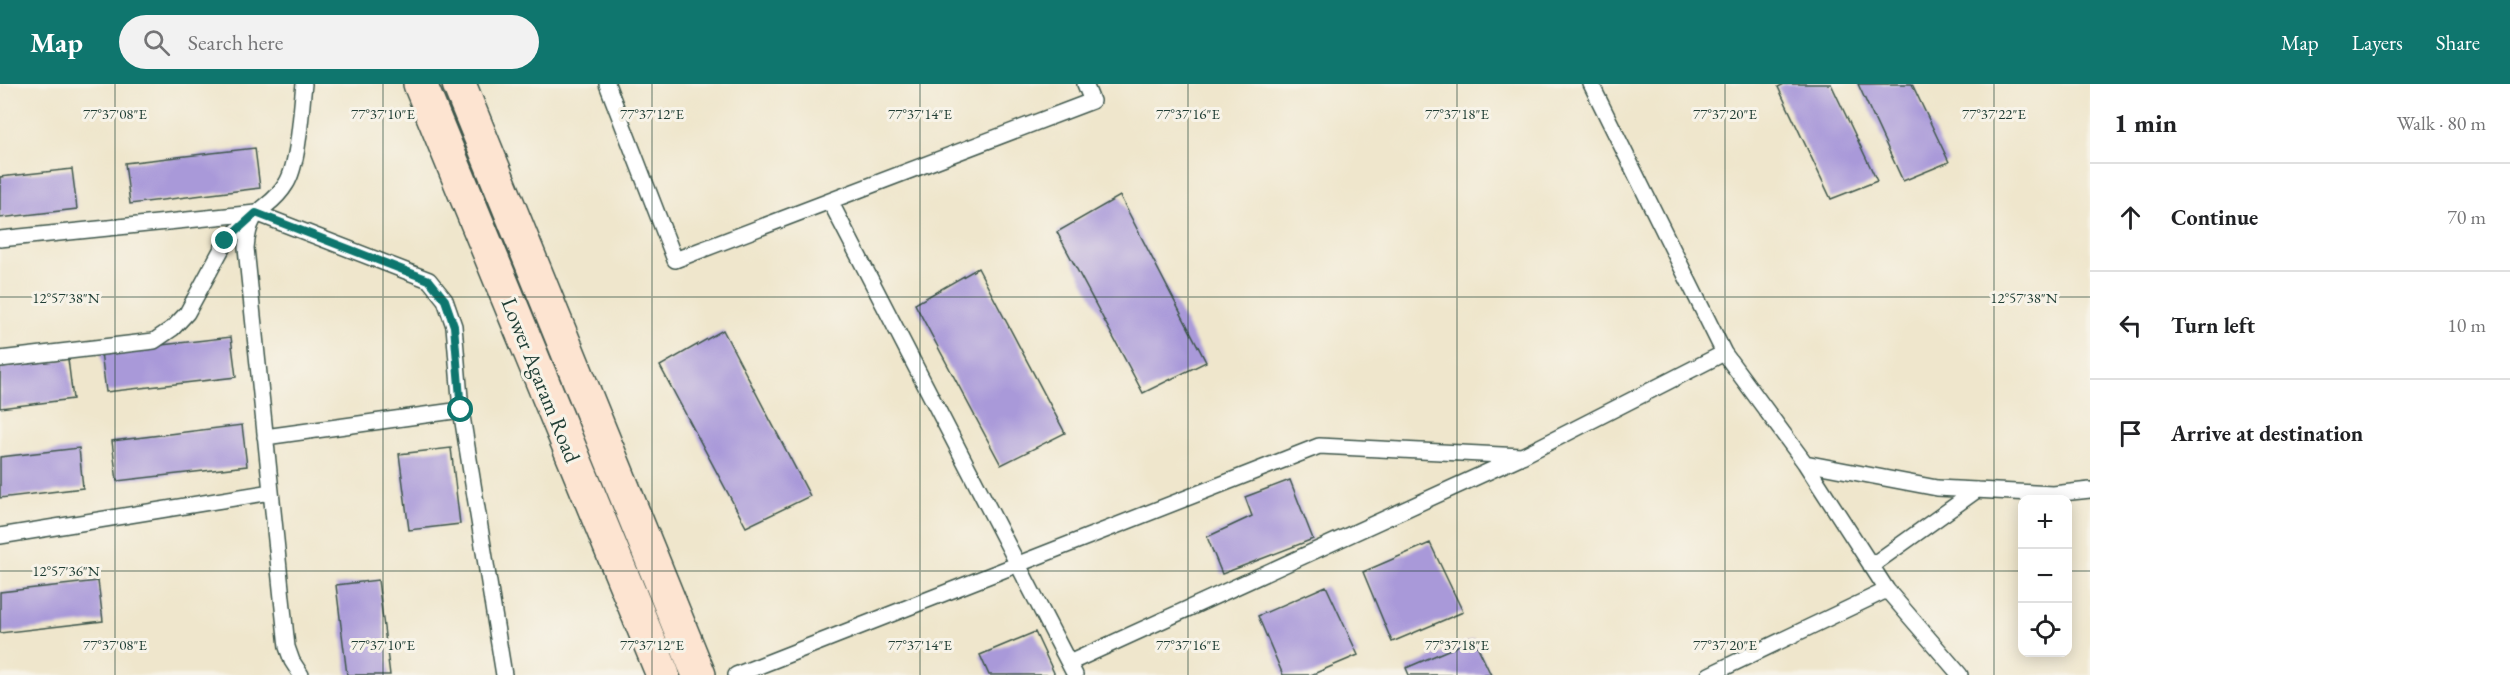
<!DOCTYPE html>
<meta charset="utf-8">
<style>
:root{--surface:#fff;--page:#f2f2f2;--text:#202124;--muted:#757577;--line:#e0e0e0;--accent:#0f766e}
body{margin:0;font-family:"EB Garamond",serif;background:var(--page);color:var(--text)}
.controls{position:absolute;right:18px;bottom:18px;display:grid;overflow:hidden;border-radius:12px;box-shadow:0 3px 15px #0003}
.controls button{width:54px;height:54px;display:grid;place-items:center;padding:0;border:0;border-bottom:2px solid var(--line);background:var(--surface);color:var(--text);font:30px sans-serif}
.stop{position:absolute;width:18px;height:18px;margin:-14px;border:4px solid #0f766e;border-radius:50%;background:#fff}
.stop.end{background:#0f766e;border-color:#fff;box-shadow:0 2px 6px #0008}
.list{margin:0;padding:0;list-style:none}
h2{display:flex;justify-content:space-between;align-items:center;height:78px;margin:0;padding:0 24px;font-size:26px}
h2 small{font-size:20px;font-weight:400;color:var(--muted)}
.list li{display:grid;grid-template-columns:39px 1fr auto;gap:18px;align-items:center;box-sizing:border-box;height:108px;padding:0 24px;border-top:2px solid var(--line)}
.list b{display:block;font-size:22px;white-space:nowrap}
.list em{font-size:20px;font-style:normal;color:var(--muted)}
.icon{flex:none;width:33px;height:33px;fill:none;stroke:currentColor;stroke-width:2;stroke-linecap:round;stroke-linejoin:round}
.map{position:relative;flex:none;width:2090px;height:591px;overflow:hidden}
header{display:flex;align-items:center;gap:36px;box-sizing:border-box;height:84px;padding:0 30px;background:var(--accent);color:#fff}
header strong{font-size:28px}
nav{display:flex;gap:33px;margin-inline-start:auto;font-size:21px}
.search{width:420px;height:54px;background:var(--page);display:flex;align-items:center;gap:15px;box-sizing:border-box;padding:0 21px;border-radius:33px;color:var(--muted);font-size:22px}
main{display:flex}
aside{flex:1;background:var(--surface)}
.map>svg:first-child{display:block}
.building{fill:#a999d9}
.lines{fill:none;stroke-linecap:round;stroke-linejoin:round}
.lane-casing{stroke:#3e564b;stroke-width:18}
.secondary-casing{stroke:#3e564b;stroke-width:36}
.lane{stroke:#fff;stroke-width:15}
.secondary{stroke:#fde4d1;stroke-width:33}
.route{stroke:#0f766e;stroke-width:8}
.ticks{fill:none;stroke:#1f3d34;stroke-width:1.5;stroke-opacity:0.45}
.labels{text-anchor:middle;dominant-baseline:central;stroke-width:6;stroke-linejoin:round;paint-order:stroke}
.street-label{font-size:22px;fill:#1f3d34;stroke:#f7f3e8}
.ticks-label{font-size:15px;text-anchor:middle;fill:#1f3d34;stroke:#f7f3e8;stroke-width:6;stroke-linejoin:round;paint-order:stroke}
</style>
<header>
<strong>Map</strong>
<div class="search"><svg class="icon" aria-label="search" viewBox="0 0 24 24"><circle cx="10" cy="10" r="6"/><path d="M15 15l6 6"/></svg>Search here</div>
<nav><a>Map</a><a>Layers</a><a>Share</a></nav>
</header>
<main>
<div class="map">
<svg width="2090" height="591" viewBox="0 0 2090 591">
<rect width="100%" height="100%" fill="#f7f3e8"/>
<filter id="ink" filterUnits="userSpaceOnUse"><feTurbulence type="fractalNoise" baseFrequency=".0167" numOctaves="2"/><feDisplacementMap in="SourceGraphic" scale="12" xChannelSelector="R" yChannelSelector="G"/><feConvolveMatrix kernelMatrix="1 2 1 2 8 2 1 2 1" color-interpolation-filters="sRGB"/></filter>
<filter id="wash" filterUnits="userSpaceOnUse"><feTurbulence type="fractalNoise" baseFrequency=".008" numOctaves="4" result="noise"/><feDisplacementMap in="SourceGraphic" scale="24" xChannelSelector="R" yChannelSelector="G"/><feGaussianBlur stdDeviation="1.35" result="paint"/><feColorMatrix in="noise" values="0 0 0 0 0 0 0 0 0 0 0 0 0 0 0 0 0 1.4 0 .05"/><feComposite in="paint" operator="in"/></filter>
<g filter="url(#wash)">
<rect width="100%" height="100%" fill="#efe6cc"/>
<g id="blocks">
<!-- building -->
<path class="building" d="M 1784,0 L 1831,0 L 1877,97 L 1831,115 L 1778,3 Z
M 1858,0 L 1912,0 L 1949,78 L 1903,97 Z
M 255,64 L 260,104 L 130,120 L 125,79 Z
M 72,85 L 77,125 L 0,134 L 0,93 Z
M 1120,112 L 1206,278 L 1143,309 L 1057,148 Z
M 978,184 L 1065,349 L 1001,381 L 915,220 Z
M 723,246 L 810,412 L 746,443 L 660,282 Z
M 231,253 L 236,293 L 106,308 L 101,268 Z
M 68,275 L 73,315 L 0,324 L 0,283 Z
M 242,341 L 247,382 L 117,397 L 112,357 Z
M 79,364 L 83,404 L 0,414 L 0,373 Z
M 451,364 L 460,440 L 409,446 L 399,370 Z
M 1290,396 L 1313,455 L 1222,490 L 1207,453 L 1252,432 L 1245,413 Z
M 1430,459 L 1463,528 L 1392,558 L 1363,488 Z
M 378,496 L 390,591 L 347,591 L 336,501 Z
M 98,497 L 103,537 L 0,549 L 0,508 Z
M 1326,502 L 1358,571 L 1311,591 L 1283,591 L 1258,532 Z
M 1035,548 L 1055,591 L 989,591 L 980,571 Z
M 1474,555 L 1491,591 L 1409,591 L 1406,584 Z"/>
</g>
</g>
<g filter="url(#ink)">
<use href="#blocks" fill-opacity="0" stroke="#3e564b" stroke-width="1.5"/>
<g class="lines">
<defs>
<path id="lane" d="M 607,0 L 675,176 L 1092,17 L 1085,0
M 1591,0 L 1724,269 L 1805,379 L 1887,506 L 1960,591
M 830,117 L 1075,591
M 0,155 L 256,129 L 429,196 L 445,216 L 454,242 L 461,326 L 504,591
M 0,275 L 154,257 L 173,244 L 187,229 L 226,157 L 252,133
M 265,353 L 461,326
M 1805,379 L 1937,404 L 2053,410 L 2090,406
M 0,452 L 271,408
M 1871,482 L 1977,406
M 1069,579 L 1520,373
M 301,591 L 292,577 L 287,563 L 246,164 C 250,118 268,130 286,100 C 299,80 301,25 304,0
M 736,591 L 1319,362 L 1522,372 L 1724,269
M 1709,591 L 1887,506"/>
<path id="secondary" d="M 420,0 L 663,591
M 459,0 L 699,591"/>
</defs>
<!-- lane casing -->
<use href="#lane" class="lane-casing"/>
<!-- secondary casing -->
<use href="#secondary" class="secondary-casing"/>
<!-- lane -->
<use href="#lane" class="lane"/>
<!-- secondary -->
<use href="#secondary" class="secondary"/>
</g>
</g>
<g class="lines" filter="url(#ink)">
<!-- route -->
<path class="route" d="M 225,157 L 256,129 L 429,196 L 445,216 L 454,242 L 461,326"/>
</g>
<!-- ticks -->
<path class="ticks" d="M 115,0 L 115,591M 383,0 L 383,591M 652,0 L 652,591M 920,0 L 920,591M 1188,0 L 1188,591M 1457,0 L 1457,591M 1725,0 L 1725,591M 1994,0 L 1994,591M 0,213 L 2090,213M 0,487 L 2022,487M 2068,487 L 2090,487"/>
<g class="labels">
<!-- street labels -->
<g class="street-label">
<text transform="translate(541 296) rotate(68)">Lower Agaram Road</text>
</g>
</g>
<g class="ticks-label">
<text x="115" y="35">77°37'08"E</text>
<text x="383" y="35">77°37'10"E</text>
<text x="652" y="35">77°37'12"E</text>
<text x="920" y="35">77°37'14"E</text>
<text x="1188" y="35">77°37'16"E</text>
<text x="1457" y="35">77°37'18"E</text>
<text x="1725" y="35">77°37'20"E</text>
<text x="1994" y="35">77°37'22"E</text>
<text x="66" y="219">12°57'38"N</text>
<text x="2024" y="219">12°57'38"N</text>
<text x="66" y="492">12°57'36"N</text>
<text x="115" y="566">77°37'08"E</text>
<text x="383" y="566">77°37'10"E</text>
<text x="652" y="566">77°37'12"E</text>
<text x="920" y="566">77°37'14"E</text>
<text x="1188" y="566">77°37'16"E</text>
<text x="1457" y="566">77°37'18"E</text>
<text x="1725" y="566">77°37'20"E</text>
</g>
</svg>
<div class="controls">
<button>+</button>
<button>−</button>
<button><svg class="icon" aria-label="locate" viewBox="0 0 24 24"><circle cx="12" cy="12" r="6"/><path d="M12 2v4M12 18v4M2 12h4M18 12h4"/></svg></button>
</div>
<div class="stop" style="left:461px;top:326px"></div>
<div class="stop end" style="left:225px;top:157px"></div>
</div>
<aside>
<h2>1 min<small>Walk · 80 m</small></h2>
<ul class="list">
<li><svg class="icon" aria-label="ahead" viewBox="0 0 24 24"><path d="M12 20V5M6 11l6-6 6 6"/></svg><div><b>Continue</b></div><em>70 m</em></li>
<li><svg class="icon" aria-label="left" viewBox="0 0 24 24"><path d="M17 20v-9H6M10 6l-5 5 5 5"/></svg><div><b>Turn left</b></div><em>10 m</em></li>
<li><svg class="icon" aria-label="arrive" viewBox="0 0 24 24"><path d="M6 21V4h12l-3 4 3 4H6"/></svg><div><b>Arrive at destination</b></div></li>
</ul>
</aside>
</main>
